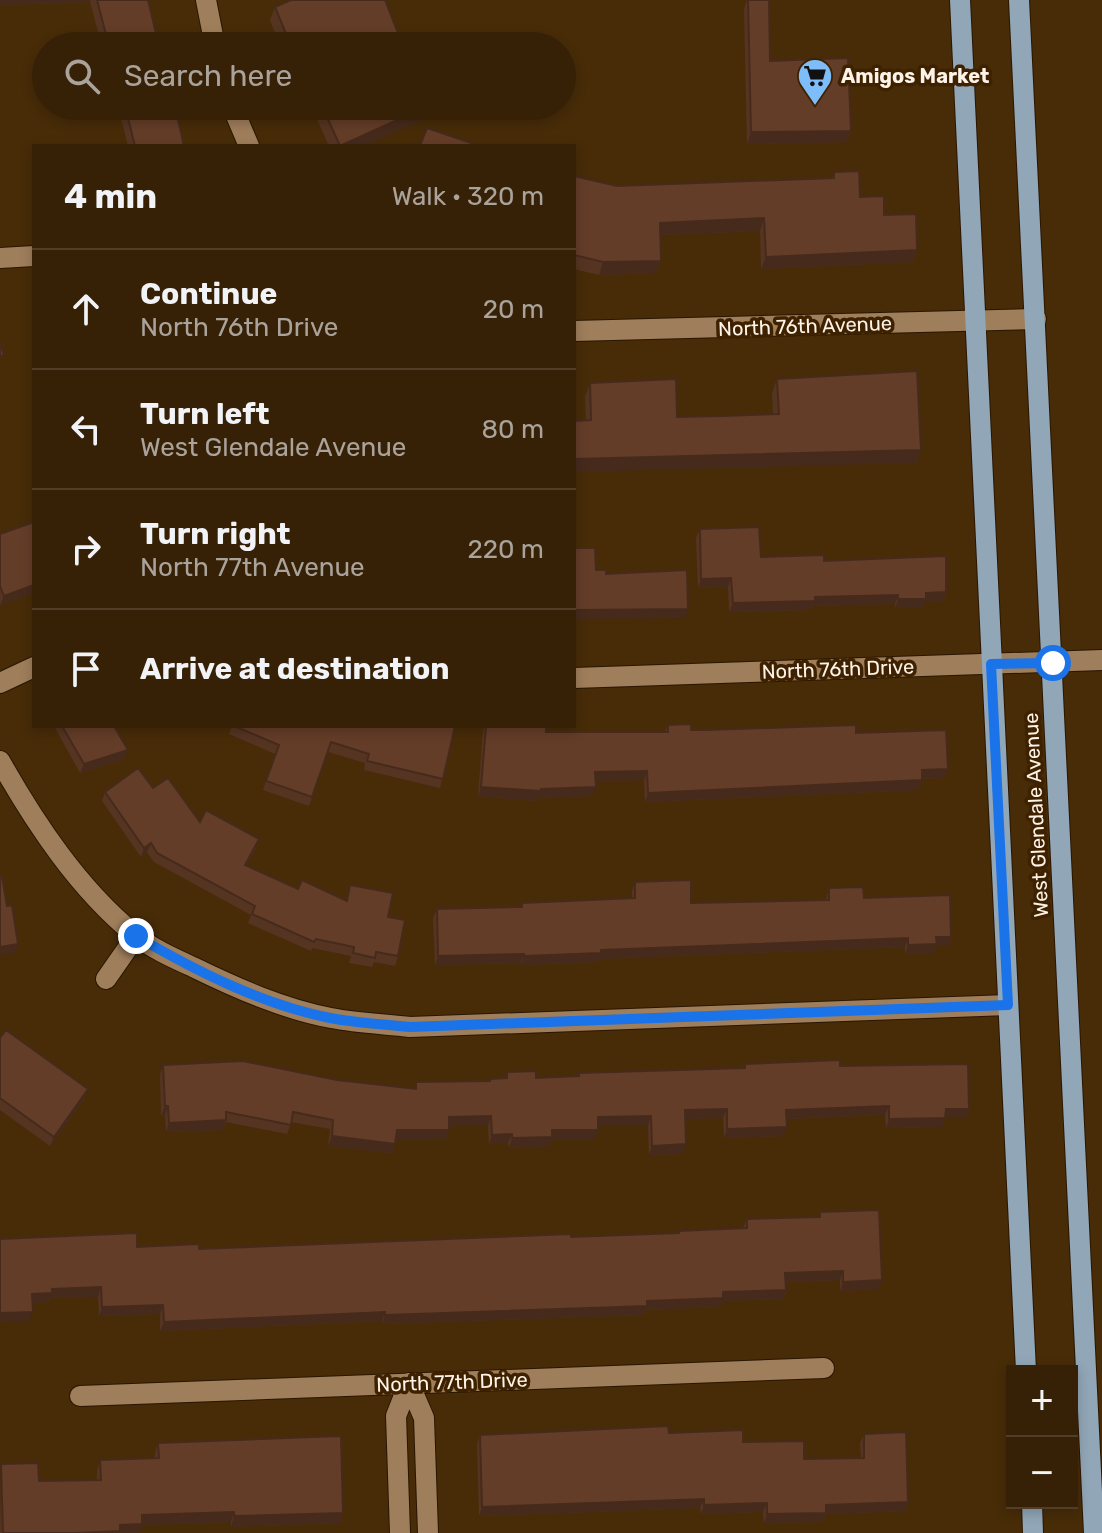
<!DOCTYPE html>
<meta charset="utf-8">
<style>
:root{--surface:#362106;--page:#412e14;--text:#f1f3f6;--muted:#aaa39b;--line:#503e28}
body{margin:0;font-family:Rubik,sans-serif;background:var(--page);color:var(--text)}
.controls{position:absolute;right:24px;bottom:24px;display:grid;overflow:hidden;border-radius:0px;box-shadow:0 4px 12px #0003}
.controls button{width:72px;height:72px;display:grid;place-items:center;padding:0;border:0;border-bottom:2px solid var(--line);background:var(--surface);color:var(--text);font:40px sans-serif}
.stop{position:absolute;width:24px;height:24px;margin:-18px;border:6px solid #1a73e8;border-radius:50%;background:#fff}
.stop.end{background:#1a73e8;border-color:#fff;box-shadow:0 2px 8px #0008}
.list{margin:0;padding:0;list-style:none}
h2{display:flex;justify-content:space-between;align-items:center;height:104px;margin:0;padding:0 32px;font-size:34px}
h2 small{font-size:26px;font-weight:400;color:var(--muted)}
.list li{display:grid;grid-template-columns:52px 1fr auto;gap:24px;align-items:center;box-sizing:border-box;height:120px;padding:0 32px;border-top:2px solid var(--line)}
.list b{display:block;font-size:30px;white-space:nowrap}
.list p{margin:0;font-size:26px;white-space:nowrap;color:var(--muted)}
.list em{font-size:26px;font-style:normal;color:var(--muted)}
.icon{flex:none;width:44px;height:44px;fill:none;stroke:currentColor;stroke-width:2;stroke-linecap:round;stroke-linejoin:round}
.map{position:relative;flex:none;width:1102px;height:1533px;overflow:hidden}
.search{position:absolute;background:var(--surface);box-shadow:0 4px 12px #0003;left:32px;top:32px;width:544px;height:88px;display:flex;align-items:center;gap:20px;box-sizing:border-box;padding:0 28px;border-radius:44px;color:var(--muted);font-size:30px}
.panel{position:absolute;background:var(--surface);box-shadow:0 4px 12px #0003;left:32px;top:144px;width:544px;height:584px;border-radius:0px}
.map>svg:first-child{display:block}
.lines{fill:none;stroke-linecap:round;stroke-linejoin:round}
.minor-casing{stroke:#2a1600;stroke-width:22}
.major-casing{stroke:#2a1600;stroke-width:22}
.minor{stroke:#9f7e5b;stroke-width:20}
.major{stroke:#91a6b7;stroke-width:20}
.wall{fill:#563422}
.shaded-wall{fill:#462b1c}
.building{fill:#643d28;stroke:#462b1c;stroke-width:2}
.route{stroke:#1a73e8;stroke-width:10}
.labels{text-anchor:middle;dominant-baseline:central;stroke-width:7;stroke-linejoin:round;paint-order:stroke}
.poi-label{font-size:20px;font-weight:bold;fill:#fef3e8;stroke:#3e2200;text-anchor:start}
.street-label{font-size:20px;fill:#fef3e8;stroke:#3e2200}
</style>
<div class="map">
<svg width="1102" height="1533" viewBox="0 0 1102 1533">
<rect width="100%" height="100%" fill="#482c08"/>
<g class="lines">
<defs>
<path id="minor" d="M 206,0 L 215,46
M 232,106 L 249,146
M 0,258 L 34,256
M 574,331 L 1036,319
M 574,678 L 1102,660
M 0,683 L 34,667
M 0,761 C 35,823 78,888 134,934 C 151,948 173,958 193,967 C 236,988 283,1009 331,1018 C 357,1023 383,1024 410,1027 L 1008,1005
M 106,979 L 136,936
M 409,1383 L 424,1418 L 428,1533
M 80,1396 L 824,1368
M 400,1533 L 396,1416 L 409,1383"/>
<path id="major" d="M 960,0 L 1026,1371
M 1019,0 L 1094,1533
M 1032,1503 L 1033,1533"/>
</defs>
<!-- minor casing -->
<use href="#minor" class="minor-casing"/>
<!-- major casing -->
<use href="#major" class="major-casing"/>
<!-- minor -->
<use href="#minor" class="minor"/>
<!-- major -->
<use href="#major" class="major"/>
</g>
<!-- wall -->
<path class="wall" d="M 0,0 L 148,0 L 159,46 L 102,46 L 90,2 L 0,5 Z
M 747,0 L 769,0 L 770,61 L 851,131 L 847,142 L 747,144 L 744,9 Z
M 275,7 L 403,46 L 280,46 L 270,20 Z
M 118,106 L 175,106 L 184,146 L 128,146 Z
M 311,106 L 428,106 L 430,116 L 364,146 L 329,146 Z
M 834,172 L 860,197 L 884,215 L 917,250 L 913,262 L 761,269 L 760,231 L 660,235 L 661,261 L 656,273 L 599,275 L 574,269 L 574,176 L 617,186 L 832,178 Z
M 777,379 L 921,450 L 916,463 L 586,420 L 585,397 L 590,383 L 677,417 L 723,416 L 773,414 L 772,393 Z
M 34,522 L 34,593 L 0,605 L 0,534 Z
M 700,529 L 761,557 L 824,561 L 946,592 L 943,602 L 925,602 L 923,608 L 895,608 L 895,604 L 813,606 L 811,610 L 729,612 L 728,587 L 698,588 L 696,538 Z
M 668,725 L 691,730 L 856,733 L 944,778 L 922,779 L 919,790 L 645,802 L 644,780 L 595,781 L 592,796 L 538,798 L 537,801 L 478,796 L 483,730 L 485,726 L 546,726 L 546,732 L 665,732 Z
M 54,726 L 114,726 L 128,750 L 124,759 L 80,773 Z
M 232,726 L 455,726 L 440,788 L 364,770 L 365,763 L 328,752 L 309,806 L 263,790 L 275,754 L 229,734 Z
M 153,788 L 200,822 L 256,848 L 246,865 L 298,889 L 346,900 L 350,885 L 388,917 L 398,956 L 395,966 L 374,962 L 372,967 L 349,963 L 351,956 L 312,948 L 311,951 L 248,923 L 251,915 L 154,862 L 147,852 L 141,857 L 102,801 L 105,792 Z
M 635,882 L 691,903 L 826,900 L 829,888 L 864,898 L 951,937 L 948,946 L 936,946 L 933,953 L 905,954 L 905,947 L 599,959 L 598,962 L 521,965 L 521,963 L 435,965 L 433,918 L 437,909 L 520,907 L 522,903 L 632,898 L 632,891 Z
M 0,1038 L 84,1099 L 50,1146 L 0,1110 Z
M 745,1064 L 840,1066 L 969,1109 L 966,1118 L 945,1118 L 942,1127 L 886,1128 L 885,1115 L 786,1119 L 787,1127 L 783,1136 L 724,1138 L 723,1118 L 686,1119 L 683,1154 L 649,1155 L 648,1126 L 598,1126 L 595,1139 L 552,1139 L 549,1146 L 509,1148 L 508,1143 L 489,1144 L 488,1126 L 449,1126 L 446,1139 L 396,1139 L 392,1153 L 328,1146 L 330,1129 L 291,1122 L 287,1134 L 226,1122 L 223,1130 L 166,1132 L 165,1115 L 161,1116 L 160,1074 L 163,1065 L 337,1080 L 414,1089 L 416,1082 L 489,1081 L 490,1079 L 505,1078 L 507,1072 L 536,1078 L 578,1076 L 579,1073 L 743,1068 Z
M 820,1212 L 882,1280 L 878,1289 L 840,1291 L 840,1280 L 786,1282 L 786,1290 L 783,1299 L 722,1301 L 720,1307 L 645,1310 L 644,1315 L 382,1324 L 382,1321 L 160,1331 L 160,1314 L 99,1316 L 98,1297 L 50,1298 L 49,1302 L 32,1303 L 29,1321 L 0,1239 L 199,1249 L 571,1237 L 678,1233 L 679,1231 L 743,1228 L 747,1219 L 818,1217 Z
M 669,1433 L 743,1442 L 804,1459 L 861,1458 L 860,1443 L 864,1434 L 908,1502 L 905,1511 L 826,1514 L 823,1522 L 764,1523 L 763,1512 L 701,1514 L 700,1508 L 479,1516 L 477,1444 L 480,1435 Z
M 158,1443 L 343,1513 L 340,1523 L 231,1527 L 231,1522 L 142,1525 L 139,1533 L 0,1533 L 1,1464 L 39,1481 L 97,1480 L 97,1471 L 100,1460 L 155,1459 L 155,1453 Z"/>
<!-- shaded-wall -->
<path class="shaded-wall" d="M 0,0 L 91,0 L 90,2 L 0,5 Z
M 428,106 L 433,106 L 430,116 L 364,146 L 340,146 Z
M 851,131 L 847,142 L 747,144 L 751,132 Z
M 764,218 L 760,231 L 655,235 L 660,223 Z
M 917,250 L 913,262 L 761,269 L 766,257 Z
M 661,261 L 656,273 L 599,275 L 603,262 Z
M 921,450 L 916,463 L 574,472 L 574,459 Z
M 731,578 L 728,587 L 698,588 L 701,579 Z
M 34,585 L 34,593 L 0,605 L 4,596 Z
M 946,592 L 943,602 L 925,602 L 923,608 L 895,608 L 898,599 L 926,593 Z
M 898,595 L 895,604 L 813,606 L 811,610 L 729,612 L 733,603 L 815,597 Z
M 688,609 L 685,618 L 574,619 L 574,610 Z
M 128,750 L 124,759 L 80,773 L 84,764 Z
M 948,769 L 944,778 L 919,779 L 922,770 Z
M 647,771 L 644,780 L 592,781 L 595,772 Z
M 922,780 L 919,790 L 645,802 L 648,793 Z
M 481,787 L 541,789 L 596,787 L 592,796 L 538,798 L 537,801 L 478,796 Z
M 151,843 L 147,852 L 141,857 L 144,848 Z
M 936,937 L 951,937 L 948,946 L 936,946 L 933,953 L 905,954 L 908,945 Z
M 908,938 L 905,947 L 599,959 L 598,962 L 521,965 L 524,956 L 601,950 Z
M 18,944 L 15,953 L 0,955 L 0,947 Z
M 524,954 L 521,963 L 435,965 L 438,956 Z
M 88,1089 L 84,1099 L 50,1146 L 54,1137 Z
M 165,1106 L 168,1106 L 165,1115 L 161,1116 Z
M 889,1106 L 885,1115 L 783,1119 L 786,1110 Z
M 727,1109 L 723,1118 L 682,1119 L 685,1110 Z
M 946,1109 L 969,1109 L 966,1118 L 945,1118 L 942,1127 L 886,1128 L 889,1119 Z
M 491,1116 L 488,1126 L 446,1126 L 449,1117 Z
M 651,1116 L 648,1126 L 595,1126 L 598,1117 Z
M 226,1120 L 223,1130 L 166,1132 L 169,1123 Z
M 787,1127 L 783,1136 L 724,1138 L 727,1129 Z
M 397,1130 L 449,1130 L 446,1139 L 393,1139 Z
M 552,1130 L 598,1130 L 595,1139 L 552,1139 L 549,1146 L 509,1148 L 512,1138 Z
M 512,1134 L 508,1143 L 489,1144 L 492,1135 Z
M 332,1136 L 395,1144 L 392,1153 L 328,1146 Z
M 686,1144 L 683,1154 L 649,1155 L 652,1146 Z
M 843,1271 L 840,1280 L 782,1282 L 785,1273 Z
M 882,1280 L 878,1289 L 840,1291 L 843,1282 Z
M 101,1287 L 98,1297 L 50,1298 L 49,1302 L 29,1303 L 32,1294 L 52,1289 Z
M 786,1290 L 783,1299 L 722,1301 L 720,1307 L 645,1310 L 644,1315 L 382,1324 L 385,1315 L 647,1301 L 723,1292 Z
M 163,1305 L 160,1314 L 99,1316 L 102,1307 Z
M 33,1312 L 29,1321 L 0,1322 L 0,1313 Z
M 385,1312 L 382,1321 L 160,1331 L 164,1322 Z
M 704,1499 L 700,1508 L 479,1516 L 482,1507 Z
M 908,1502 L 905,1511 L 826,1514 L 823,1522 L 764,1523 L 767,1514 L 826,1505 Z
M 767,1503 L 763,1512 L 701,1514 L 704,1505 Z
M 234,1512 L 231,1522 L 142,1525 L 139,1533 L 75,1533 L 120,1525 L 142,1515 Z
M 343,1513 L 340,1523 L 231,1527 L 234,1516 Z"/>
<!-- building -->
<path class="building" d="M 97,0 L 148,0 L 159,46 L 109,46 Z
M 291,0 L 385,0 L 403,46 L 291,46 L 275,7 Z
M 748,0 L 769,0 L 770,61 L 848,58 L 851,131 L 751,132 Z
M 125,106 L 175,106 L 184,146 L 135,146 Z
M 322,106 L 428,106 L 340,146 Z
M 427,128 L 480,146 L 420,146 Z
M 859,171 L 860,197 L 884,196 L 884,215 L 916,214 L 917,250 L 766,257 L 764,218 L 660,223 L 661,261 L 603,262 L 574,255 L 574,176 L 617,186 L 834,178 L 834,172 Z
M 0,343 L 4,355 L 0,356 Z
M 917,371 L 921,450 L 574,459 L 574,421 L 591,420 L 590,383 L 676,379 L 677,417 L 723,416 L 779,414 L 777,379 Z
M 34,522 L 34,585 L 4,596 L 0,586 L 0,534 Z
M 759,527 L 761,557 L 824,555 L 824,561 L 946,556 L 946,592 L 926,593 L 926,599 L 898,599 L 898,595 L 815,597 L 815,601 L 733,603 L 731,578 L 701,579 L 700,529 Z
M 574,548 L 595,548 L 596,570 L 606,570 L 606,574 L 687,570 L 688,609 L 574,610 Z
M 691,724 L 691,730 L 708,730 L 856,725 L 856,733 L 946,730 L 948,769 L 922,770 L 922,780 L 648,793 L 647,771 L 595,772 L 596,787 L 541,789 L 541,791 L 481,787 L 486,726 L 546,726 L 546,732 L 668,732 L 668,725 Z
M 62,726 L 114,726 L 128,750 L 84,764 Z
M 234,726 L 455,726 L 443,779 L 367,761 L 369,754 L 331,742 L 312,797 L 266,781 L 279,745 Z
M 138,768 L 153,788 L 168,778 L 200,822 L 206,810 L 259,839 L 245,865 L 298,889 L 302,880 L 347,901 L 350,885 L 393,893 L 388,917 L 405,920 L 398,956 L 376,952 L 375,958 L 353,953 L 354,947 L 316,939 L 314,942 L 252,914 L 255,906 L 157,853 L 151,843 L 144,848 L 105,792 Z
M 0,876 L 2,876 L 7,906 L 12,905 L 18,944 L 0,947 Z
M 691,880 L 691,903 L 829,900 L 829,888 L 863,887 L 864,898 L 950,895 L 951,937 L 936,937 L 937,944 L 908,945 L 908,938 L 601,950 L 601,953 L 524,956 L 524,954 L 438,956 L 437,909 L 522,907 L 522,903 L 635,898 L 635,882 Z
M 6,1030 L 88,1089 L 54,1137 L 0,1098 L 0,1038 Z
M 840,1060 L 840,1066 L 968,1064 L 969,1109 L 946,1109 L 945,1118 L 889,1119 L 889,1106 L 786,1110 L 787,1127 L 727,1129 L 727,1109 L 685,1110 L 686,1144 L 652,1146 L 651,1116 L 598,1117 L 598,1130 L 552,1130 L 552,1137 L 512,1138 L 512,1134 L 492,1135 L 491,1116 L 449,1117 L 449,1130 L 397,1130 L 395,1144 L 332,1136 L 333,1120 L 293,1112 L 291,1125 L 226,1112 L 226,1120 L 169,1123 L 168,1106 L 165,1106 L 163,1065 L 243,1061 L 337,1080 L 416,1089 L 416,1082 L 490,1081 L 490,1079 L 507,1078 L 507,1072 L 536,1071 L 536,1078 L 579,1076 L 579,1073 L 745,1068 L 745,1064 Z
M 879,1210 L 882,1280 L 843,1282 L 843,1271 L 785,1273 L 786,1290 L 723,1292 L 723,1298 L 647,1301 L 647,1306 L 385,1315 L 385,1312 L 164,1322 L 163,1305 L 102,1307 L 101,1287 L 52,1289 L 52,1293 L 32,1294 L 33,1312 L 0,1313 L 0,1239 L 137,1233 L 137,1247 L 199,1244 L 199,1249 L 571,1234 L 571,1237 L 679,1233 L 679,1231 L 747,1228 L 747,1219 L 820,1217 L 820,1212 Z
M 668,1426 L 669,1433 L 743,1430 L 743,1442 L 804,1441 L 804,1459 L 864,1458 L 864,1434 L 906,1432 L 908,1502 L 826,1505 L 826,1513 L 767,1514 L 767,1503 L 704,1505 L 704,1499 L 482,1507 L 480,1435 Z
M 341,1436 L 343,1513 L 234,1516 L 234,1512 L 142,1515 L 142,1524 L 120,1525 L 120,1531 L 75,1533 L 3,1533 L 1,1464 L 38,1463 L 39,1481 L 101,1480 L 100,1460 L 159,1458 L 158,1443 Z"/>
<g class="lines">
<!-- route -->
<path class="route" d="M 136,936 C 196,971 261,1004 330,1018 C 356,1023 383,1024 410,1027 L 1008,1005 L 991,664 L 1053,663"/>
</g>
<!-- icons -->
<defs>
<symbol id="supermarket-pin" viewBox="-11 -11 22 30"><path d="M0 17L-7.5 6A9.5 9.5 0 1 1 7.5 6Z" fill="#7ebdf9" stroke="#3e2200"/><path d="M-6-5.5h2.5l.6 2H6L4.5 2H-2.5L-4.4-4H-6ZM-1.5 3.2a1.3 1.3 0 1 0 .1 0ZM3 3.2a1.3 1.3 0 1 0 .1 0Z" fill="#111"/></symbol>
</defs>
<g fill-rule="evenodd">
<use href="#supermarket-pin" x="795" y="56" width="40" height="54"/>
</g>
<g class="labels">
<!-- poi labels -->
<g class="poi-label">
<text x="841" y="76">Amigos Market</text>
</g>
<!-- street labels -->
<g class="street-label">
<text transform="translate(805 326) rotate(-2)">North 76th Avenue</text>
<text transform="translate(838 669) rotate(-2)">North 76th Drive</text>
<text transform="translate(1036 815) rotate(-93)">West Glendale Avenue</text>
<text transform="translate(452 1382) rotate(-2)">North 77th Drive</text>
</g>
</g>
</svg>
<div class="controls">
<button>+</button>
<button>−</button>
</div>
<div class="stop" style="left:1053px;top:663px"></div>
<div class="stop end" style="left:136px;top:936px"></div>
<div class="search"><svg class="icon" aria-label="search" viewBox="0 0 24 24"><circle cx="10" cy="10" r="6"/><path d="M15 15l6 6"/></svg>Search here</div>
<section class="panel">
<h2>4 min<small>Walk · 320 m</small></h2>
<ul class="list">
<li><svg class="icon" aria-label="ahead" viewBox="0 0 24 24"><path d="M12 20V5M6 11l6-6 6 6"/></svg><div><b>Continue</b><p>North 76th Drive</p></div><em>20 m</em></li>
<li><svg class="icon" aria-label="left" viewBox="0 0 24 24"><path d="M17 20v-9H6M10 6l-5 5 5 5"/></svg><div><b>Turn left</b><p>West Glendale Avenue</p></div><em>80 m</em></li>
<li><svg class="icon" aria-label="right" viewBox="0 0 24 24"><path d="M7 20v-9h11M14 6l5 5-5 5"/></svg><div><b>Turn right</b><p>North 77th Avenue</p></div><em>220 m</em></li>
<li><svg class="icon" aria-label="arrive" viewBox="0 0 24 24"><path d="M6 21V4h12l-3 4 3 4H6"/></svg><div><b>Arrive at destination</b></div></li>
</ul>
</section>
</div>
